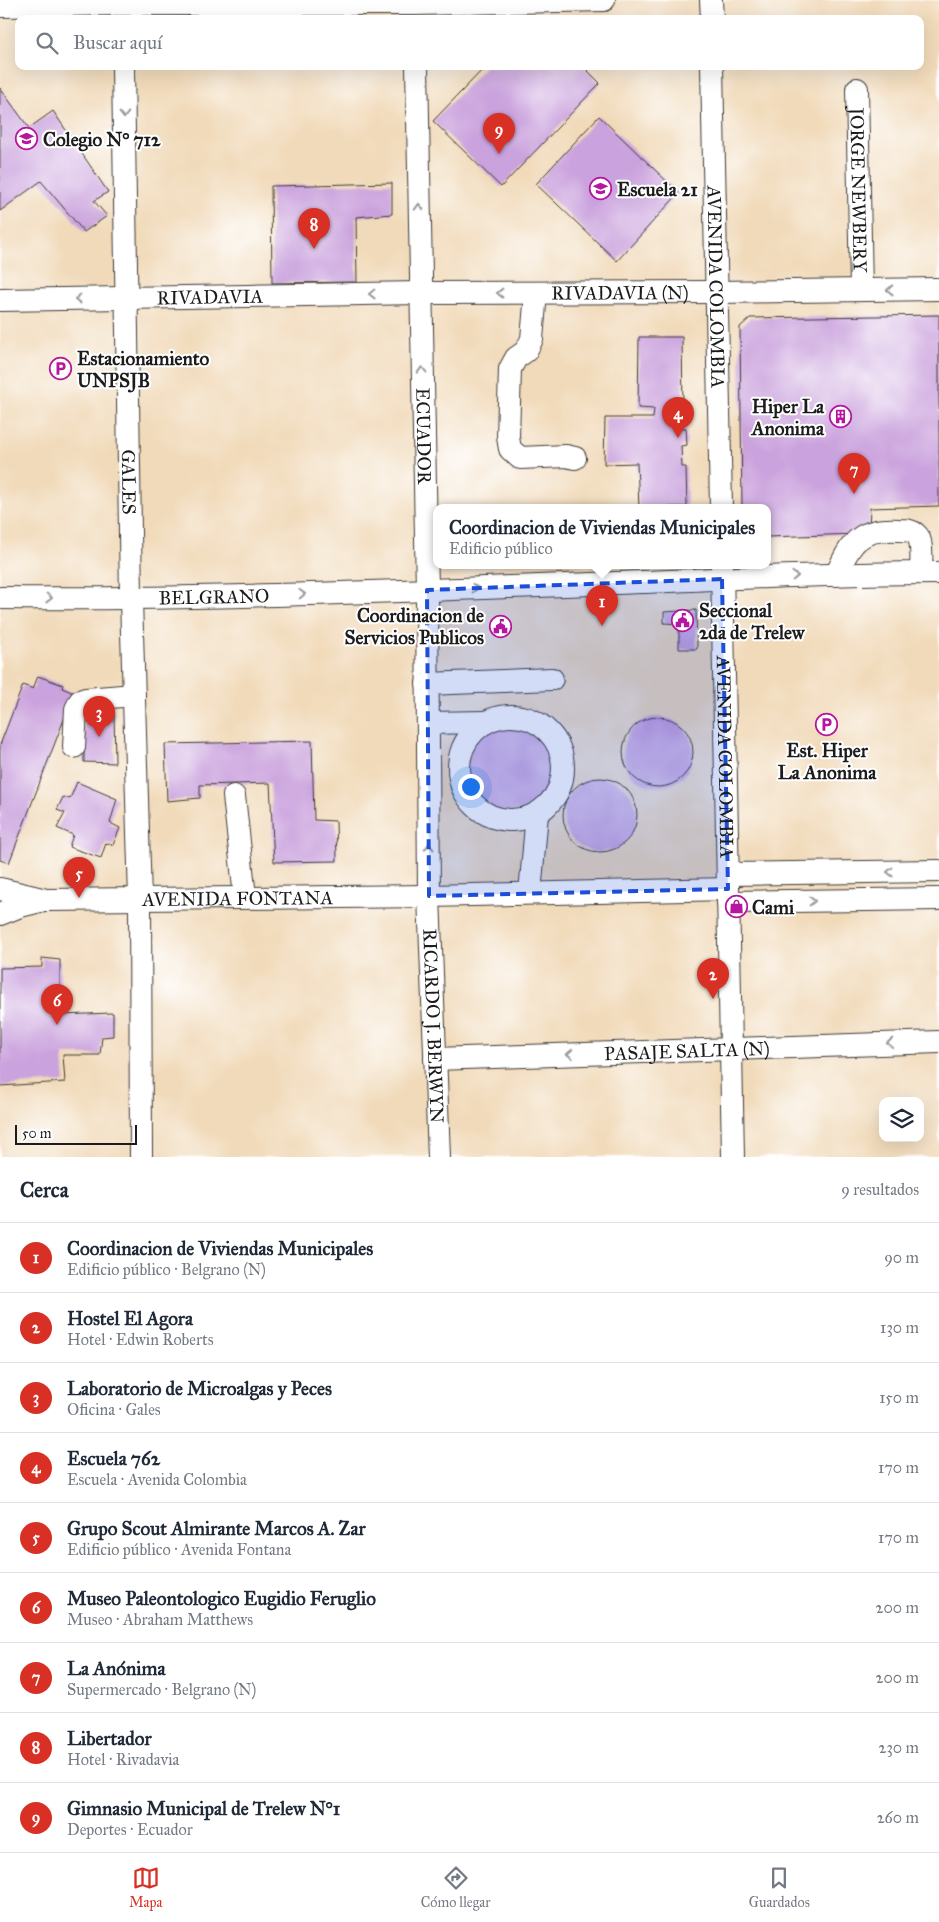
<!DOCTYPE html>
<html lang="es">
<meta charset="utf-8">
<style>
:root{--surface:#fff;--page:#f6f6f7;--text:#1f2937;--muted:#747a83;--line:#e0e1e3;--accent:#d93025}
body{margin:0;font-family:"IM FELL Great Primer",serif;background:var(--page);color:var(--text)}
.controls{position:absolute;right:15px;bottom:15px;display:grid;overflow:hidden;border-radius:10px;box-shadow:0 5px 20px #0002}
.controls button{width:45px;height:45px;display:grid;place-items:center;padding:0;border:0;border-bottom:1px solid var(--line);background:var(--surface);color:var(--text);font:25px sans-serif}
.scale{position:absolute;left:15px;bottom:12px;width:122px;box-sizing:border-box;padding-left:5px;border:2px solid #1c1c1c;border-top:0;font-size:14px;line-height:18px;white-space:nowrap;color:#1c1c1c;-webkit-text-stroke:4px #fff;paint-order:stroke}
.you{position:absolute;left:470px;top:786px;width:18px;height:18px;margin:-12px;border:4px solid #fff;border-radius:50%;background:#1a73e8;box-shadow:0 0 0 8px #1a73e833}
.badge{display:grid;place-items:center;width:32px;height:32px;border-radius:50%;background:var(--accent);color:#fff;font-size:16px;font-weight:700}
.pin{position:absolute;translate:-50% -41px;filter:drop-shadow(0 1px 2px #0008)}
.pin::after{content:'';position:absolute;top:26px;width:18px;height:15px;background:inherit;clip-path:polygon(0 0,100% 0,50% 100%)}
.popup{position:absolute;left:433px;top:504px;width:338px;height:65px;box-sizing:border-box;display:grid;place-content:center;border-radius:10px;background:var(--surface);filter:drop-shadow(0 1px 4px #0005);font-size:16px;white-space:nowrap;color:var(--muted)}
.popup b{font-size:19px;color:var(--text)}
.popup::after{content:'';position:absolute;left:50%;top:100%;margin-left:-10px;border:10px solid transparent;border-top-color:var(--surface)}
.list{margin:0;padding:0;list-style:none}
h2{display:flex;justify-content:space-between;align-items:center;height:65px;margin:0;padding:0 20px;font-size:21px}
h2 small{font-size:16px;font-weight:400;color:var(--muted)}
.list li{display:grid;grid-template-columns:32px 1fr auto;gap:15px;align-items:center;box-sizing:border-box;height:70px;padding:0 20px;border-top:1px solid var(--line)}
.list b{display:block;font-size:19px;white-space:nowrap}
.list p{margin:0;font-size:16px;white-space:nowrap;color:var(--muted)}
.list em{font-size:16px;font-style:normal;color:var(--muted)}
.icon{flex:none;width:28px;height:28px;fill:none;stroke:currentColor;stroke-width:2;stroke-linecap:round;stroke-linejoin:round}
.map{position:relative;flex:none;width:939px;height:1157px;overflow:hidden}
.search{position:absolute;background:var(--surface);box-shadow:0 5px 20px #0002;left:15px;right:15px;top:15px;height:55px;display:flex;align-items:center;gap:12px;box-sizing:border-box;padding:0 18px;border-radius:10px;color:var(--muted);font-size:19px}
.sheet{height:695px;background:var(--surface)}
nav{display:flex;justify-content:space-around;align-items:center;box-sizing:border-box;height:70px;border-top:1px solid var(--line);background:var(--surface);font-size:14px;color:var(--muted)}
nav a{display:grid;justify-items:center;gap:2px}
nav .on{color:var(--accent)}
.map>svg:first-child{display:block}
.building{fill:#caa2dd}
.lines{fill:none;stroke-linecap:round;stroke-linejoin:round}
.minor-casing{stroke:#3c3834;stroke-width:24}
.minor{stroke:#fff;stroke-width:22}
.oneway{stroke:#999}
.marked{fill:#1d4ed8;fill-opacity:0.2;stroke:#1d4ed8;stroke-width:4;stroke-dasharray:10 6;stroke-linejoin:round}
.labels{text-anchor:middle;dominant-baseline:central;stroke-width:4;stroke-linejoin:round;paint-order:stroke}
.poi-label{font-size:19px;font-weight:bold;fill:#1c1c1c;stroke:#fff;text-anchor:start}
.street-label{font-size:19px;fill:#1c1c1c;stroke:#fff}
</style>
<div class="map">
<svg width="939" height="1157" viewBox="0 0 939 1157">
<rect width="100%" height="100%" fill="#fff"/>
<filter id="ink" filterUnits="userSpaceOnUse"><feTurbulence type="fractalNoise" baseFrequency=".02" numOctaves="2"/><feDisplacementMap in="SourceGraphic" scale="10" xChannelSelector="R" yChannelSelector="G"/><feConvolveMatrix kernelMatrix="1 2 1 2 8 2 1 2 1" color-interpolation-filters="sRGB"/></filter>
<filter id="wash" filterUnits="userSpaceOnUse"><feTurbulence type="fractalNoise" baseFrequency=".0096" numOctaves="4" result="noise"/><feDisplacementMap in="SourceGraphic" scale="20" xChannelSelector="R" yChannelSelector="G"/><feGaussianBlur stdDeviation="1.12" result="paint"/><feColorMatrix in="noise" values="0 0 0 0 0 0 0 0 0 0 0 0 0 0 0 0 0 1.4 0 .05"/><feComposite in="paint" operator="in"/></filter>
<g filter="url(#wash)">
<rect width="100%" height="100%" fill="#f1daba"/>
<g id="blocks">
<!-- building -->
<path class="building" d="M 486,66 L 583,66 L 600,83 L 501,187 L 433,121 Z
M 0,88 L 29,128 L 53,111 L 108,192 L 94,201 L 107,216 L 84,232 L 41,181 L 0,211 Z
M 599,116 L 679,193 L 617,261 L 536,184 Z
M 392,183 L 392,214 L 356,217 L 357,282 L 272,283 L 271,186 Z
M 939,315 L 939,506 L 870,508 L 869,529 L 858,534 L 767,537 L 767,507 L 742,507 L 740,327 L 750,318 Z
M 639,337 L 682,337 L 683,408 L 668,408 L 667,417 L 680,417 L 680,428 L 686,428 L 687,445 L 681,446 L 682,467 L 686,467 L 687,507 L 639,507 L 637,463 L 604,464 L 605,418 L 653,418 L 654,409 L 638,408 Z
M 696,610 L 697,649 L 679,649 L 679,624 L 664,623 L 664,612 Z
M 38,676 L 63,685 L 62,688 L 74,693 L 9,863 L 0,860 L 0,745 L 23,685 L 33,689 Z
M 84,711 L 114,712 L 115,763 L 84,762 Z
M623 752a35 35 0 1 1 70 0a35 35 0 1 1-70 0Z
M466 768a44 44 0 1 1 88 0a44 44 0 1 1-88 0Z
M 312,741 L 314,820 L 336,821 L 337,861 L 274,862 L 270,783 L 200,785 L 200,798 L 167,801 L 165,744 Z
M563 815a37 37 0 1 1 74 0a37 37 0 1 1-74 0Z
M 77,782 L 117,799 L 110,823 L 120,828 L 113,845 L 106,843 L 101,858 L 69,847 L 73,835 L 57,828 L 65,813 L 57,810 L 63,797 L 70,799 Z
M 42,958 L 60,960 L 60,1015 L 113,1013 L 113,1036 L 102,1037 L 100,1055 L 63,1055 L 65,1082 L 0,1086 L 0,968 L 42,967 Z"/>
</g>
</g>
<g filter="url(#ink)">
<use href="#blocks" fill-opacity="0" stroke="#3c3834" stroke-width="1"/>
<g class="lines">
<defs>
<g id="minor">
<path d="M 711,0 L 712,19"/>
<path d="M 0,6 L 122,4 L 416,4 L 604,0"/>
<path id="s1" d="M 123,66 L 131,599 L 140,899 L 141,1157"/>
<path id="s2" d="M 417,66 L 427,590 L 429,896 L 439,1157"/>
<path id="s3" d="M 712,66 L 721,507"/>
<path id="s4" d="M 857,89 L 861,290"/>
<path d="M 536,293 L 532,339 L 526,351 L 516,358 L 510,369 L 508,437 L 510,449 L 520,458 L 566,456 L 575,458"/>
<path id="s5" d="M 0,300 L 421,293 L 717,292 L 939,289"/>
<path id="s6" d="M 722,566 L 733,1157"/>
<path d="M 836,575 C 852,541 859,528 899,530 C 906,530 915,530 919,538 C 923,548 921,563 921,573"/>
<path id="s7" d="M 0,598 C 214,600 428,590 642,582 C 741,578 840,573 939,573"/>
<path d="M 427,684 L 552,679"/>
<circle cx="511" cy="768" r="52"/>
<path d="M 428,723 L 486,722"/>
<path d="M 74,747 L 76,709 L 80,701 L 86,699 L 134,695"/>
<path d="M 234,796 L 245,897"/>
<path d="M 728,874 L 939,871"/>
<path id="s8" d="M 0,889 L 46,900 L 429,896 L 728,889"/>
<path d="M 530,893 L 537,814"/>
<path d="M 728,902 L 939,899"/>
<path d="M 0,914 L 20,906 L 40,901"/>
<path id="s9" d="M 435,1059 L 939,1042"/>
</g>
</defs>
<!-- minor casing -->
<use href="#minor" class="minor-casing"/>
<!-- minor -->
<use href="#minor" class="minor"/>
</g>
<!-- one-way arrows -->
<defs><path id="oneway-chevron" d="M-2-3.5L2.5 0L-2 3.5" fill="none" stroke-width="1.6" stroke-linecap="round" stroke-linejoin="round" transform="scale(1.25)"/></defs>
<g class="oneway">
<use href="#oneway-chevron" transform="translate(124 115) rotate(89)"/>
<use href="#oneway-chevron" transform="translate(419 207) rotate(-91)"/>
<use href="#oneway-chevron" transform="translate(890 290) rotate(179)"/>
<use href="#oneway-chevron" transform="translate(500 293) rotate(180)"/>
<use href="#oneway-chevron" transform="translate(372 294) rotate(179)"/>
<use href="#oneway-chevron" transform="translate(78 299) rotate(179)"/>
<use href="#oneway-chevron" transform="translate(422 370) rotate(-91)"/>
<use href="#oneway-chevron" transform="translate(795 576) rotate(-2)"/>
<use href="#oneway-chevron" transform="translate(475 588) rotate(-2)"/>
<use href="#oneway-chevron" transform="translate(302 594) rotate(-2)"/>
<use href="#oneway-chevron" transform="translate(49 598) rotate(1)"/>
<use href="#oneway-chevron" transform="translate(429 847) rotate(-91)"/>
<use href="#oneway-chevron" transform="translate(890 872) rotate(179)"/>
<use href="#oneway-chevron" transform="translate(812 901) rotate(-1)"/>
<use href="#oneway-chevron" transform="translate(890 1043) rotate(178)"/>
<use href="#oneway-chevron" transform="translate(570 1054) rotate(178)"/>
</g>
</g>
<!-- marked area -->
<path class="marked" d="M 722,579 L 728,889 L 429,896 L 427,590 Z"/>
<!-- icons -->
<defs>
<symbol id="school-ring" viewBox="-11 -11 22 22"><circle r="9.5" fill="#fff" stroke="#b5179e" stroke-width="1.5"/><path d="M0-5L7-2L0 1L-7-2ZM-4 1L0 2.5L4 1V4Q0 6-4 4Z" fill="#b5179e"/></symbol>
<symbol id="parking-ring" viewBox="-11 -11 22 22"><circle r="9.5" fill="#fff" stroke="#b5179e" stroke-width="1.5"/><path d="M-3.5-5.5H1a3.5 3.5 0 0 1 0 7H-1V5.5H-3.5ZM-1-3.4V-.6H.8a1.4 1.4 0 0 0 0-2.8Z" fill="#b5179e"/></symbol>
<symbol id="building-ring" viewBox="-11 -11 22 22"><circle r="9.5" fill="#fff" stroke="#b5179e" stroke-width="1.5"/><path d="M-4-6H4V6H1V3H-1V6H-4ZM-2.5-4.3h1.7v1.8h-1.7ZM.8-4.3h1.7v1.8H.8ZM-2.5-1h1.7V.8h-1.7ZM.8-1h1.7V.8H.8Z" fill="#b5179e"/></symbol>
<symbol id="civic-ring" viewBox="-11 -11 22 22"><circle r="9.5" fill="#fff" stroke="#b5179e" stroke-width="1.5"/><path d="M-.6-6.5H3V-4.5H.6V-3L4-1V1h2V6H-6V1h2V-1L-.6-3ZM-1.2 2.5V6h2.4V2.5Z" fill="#b5179e"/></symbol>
<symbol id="shop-ring" viewBox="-11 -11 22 22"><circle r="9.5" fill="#fff" stroke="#b5179e" stroke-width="1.5"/><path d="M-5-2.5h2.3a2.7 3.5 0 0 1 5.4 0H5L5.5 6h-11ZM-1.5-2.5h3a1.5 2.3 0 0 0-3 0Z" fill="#b5179e"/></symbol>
</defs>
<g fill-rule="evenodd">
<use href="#school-ring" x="14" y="126" width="25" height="25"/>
<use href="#school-ring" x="588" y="176" width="25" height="25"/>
<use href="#parking-ring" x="48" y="356" width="25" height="25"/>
<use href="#building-ring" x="828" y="404" width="25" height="25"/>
<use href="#civic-ring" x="670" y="608" width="25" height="25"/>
<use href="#civic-ring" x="488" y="614" width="25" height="25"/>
<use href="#parking-ring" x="814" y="712" width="25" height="25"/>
<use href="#shop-ring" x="724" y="894" width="25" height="25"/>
</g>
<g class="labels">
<!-- poi labels -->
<g class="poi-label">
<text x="43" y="139">Colegio N° 712</text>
<text x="617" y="189">Escuela 21</text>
<text x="77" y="358">Estacionamiento<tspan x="77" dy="22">UNPSJB</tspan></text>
<text x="824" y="406" text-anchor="end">Hiper La<tspan x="824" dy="22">Anonima</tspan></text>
<text x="699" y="610">Seccional<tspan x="699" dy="22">2da de Trelew</tspan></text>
<text x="484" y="615" text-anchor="end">Coordinacion de<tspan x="484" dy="22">Servicios Publicos</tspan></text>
<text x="827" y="750" text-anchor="middle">Est. Hiper<tspan x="827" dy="22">La Anonima</tspan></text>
<text x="752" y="907">Cami</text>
</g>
<!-- street labels -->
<g class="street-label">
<text stroke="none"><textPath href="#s4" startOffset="101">JORGE NEWBERY</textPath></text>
<text stroke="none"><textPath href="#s3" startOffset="221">AVENIDA COLOMBIA</textPath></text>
<text stroke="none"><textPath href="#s5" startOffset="620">RIVADAVIA (N)</textPath></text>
<text stroke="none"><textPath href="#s5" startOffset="210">RIVADAVIA</textPath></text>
<text stroke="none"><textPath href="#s2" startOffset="370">ECUADOR</textPath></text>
<text stroke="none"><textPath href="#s1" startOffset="416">GALES</textPath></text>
<text stroke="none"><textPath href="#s7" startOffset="214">BELGRANO</textPath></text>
<text stroke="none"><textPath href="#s6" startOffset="191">AVENIDA COLOMBIA</textPath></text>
<text stroke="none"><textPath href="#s8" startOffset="239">AVENIDA FONTANA</textPath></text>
<text stroke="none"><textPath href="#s2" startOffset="960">RICARDO J. BERWYN</textPath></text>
<text stroke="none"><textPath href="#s9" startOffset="252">PASAJE SALTA (N)</textPath></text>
</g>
</g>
</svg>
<div class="controls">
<button><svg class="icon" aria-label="layers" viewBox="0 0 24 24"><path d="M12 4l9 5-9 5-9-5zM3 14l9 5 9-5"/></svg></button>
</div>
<div class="scale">50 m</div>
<div class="you"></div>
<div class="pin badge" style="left:602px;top:626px">1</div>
<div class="popup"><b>Coordinacion de Viviendas Municipales</b>Edificio público</div>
<div class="pin badge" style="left:713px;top:999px">2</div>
<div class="pin badge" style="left:99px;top:737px">3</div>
<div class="pin badge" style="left:678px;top:438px">4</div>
<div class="pin badge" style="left:79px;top:898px">5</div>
<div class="pin badge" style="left:57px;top:1025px">6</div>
<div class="pin badge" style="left:854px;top:494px">7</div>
<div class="pin badge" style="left:314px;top:249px">8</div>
<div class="pin badge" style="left:499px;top:154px">9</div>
<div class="search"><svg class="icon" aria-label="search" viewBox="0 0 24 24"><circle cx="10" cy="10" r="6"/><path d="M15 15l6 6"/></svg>Buscar aquí</div>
</div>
<section class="sheet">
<h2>Cerca<small>9 resultados</small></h2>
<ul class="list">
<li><span class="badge">1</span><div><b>Coordinacion de Viviendas Municipales</b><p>Edificio público · Belgrano (N)</p></div><em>90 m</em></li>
<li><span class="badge">2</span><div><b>Hostel El Agora</b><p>Hotel · Edwin Roberts</p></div><em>130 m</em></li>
<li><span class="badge">3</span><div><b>Laboratorio de Microalgas y Peces</b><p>Oficina · Gales</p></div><em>150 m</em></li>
<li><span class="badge">4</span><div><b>Escuela 762</b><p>Escuela · Avenida Colombia</p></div><em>170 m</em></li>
<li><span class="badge">5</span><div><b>Grupo Scout Almirante Marcos A. Zar</b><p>Edificio público · Avenida Fontana</p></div><em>170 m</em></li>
<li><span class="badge">6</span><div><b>Museo Paleontologico Eugidio Feruglio</b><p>Museo · Abraham Matthews</p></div><em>200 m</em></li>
<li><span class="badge">7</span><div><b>La Anónima</b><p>Supermercado · Belgrano (N)</p></div><em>200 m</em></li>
<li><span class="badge">8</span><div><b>Libertador</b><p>Hotel · Rivadavia</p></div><em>230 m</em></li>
<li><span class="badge">9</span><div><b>Gimnasio Municipal de Trelew N°1</b><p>Deportes · Ecuador</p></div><em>260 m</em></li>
</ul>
</section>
<nav>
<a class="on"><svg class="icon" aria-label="map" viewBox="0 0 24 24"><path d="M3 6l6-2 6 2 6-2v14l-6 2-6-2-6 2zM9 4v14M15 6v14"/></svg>Mapa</a>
<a><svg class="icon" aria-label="directions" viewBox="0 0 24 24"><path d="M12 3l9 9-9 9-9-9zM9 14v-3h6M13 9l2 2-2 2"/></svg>Cómo llegar</a>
<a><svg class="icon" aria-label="saved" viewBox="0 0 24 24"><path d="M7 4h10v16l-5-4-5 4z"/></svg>Guardados</a>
</nav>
